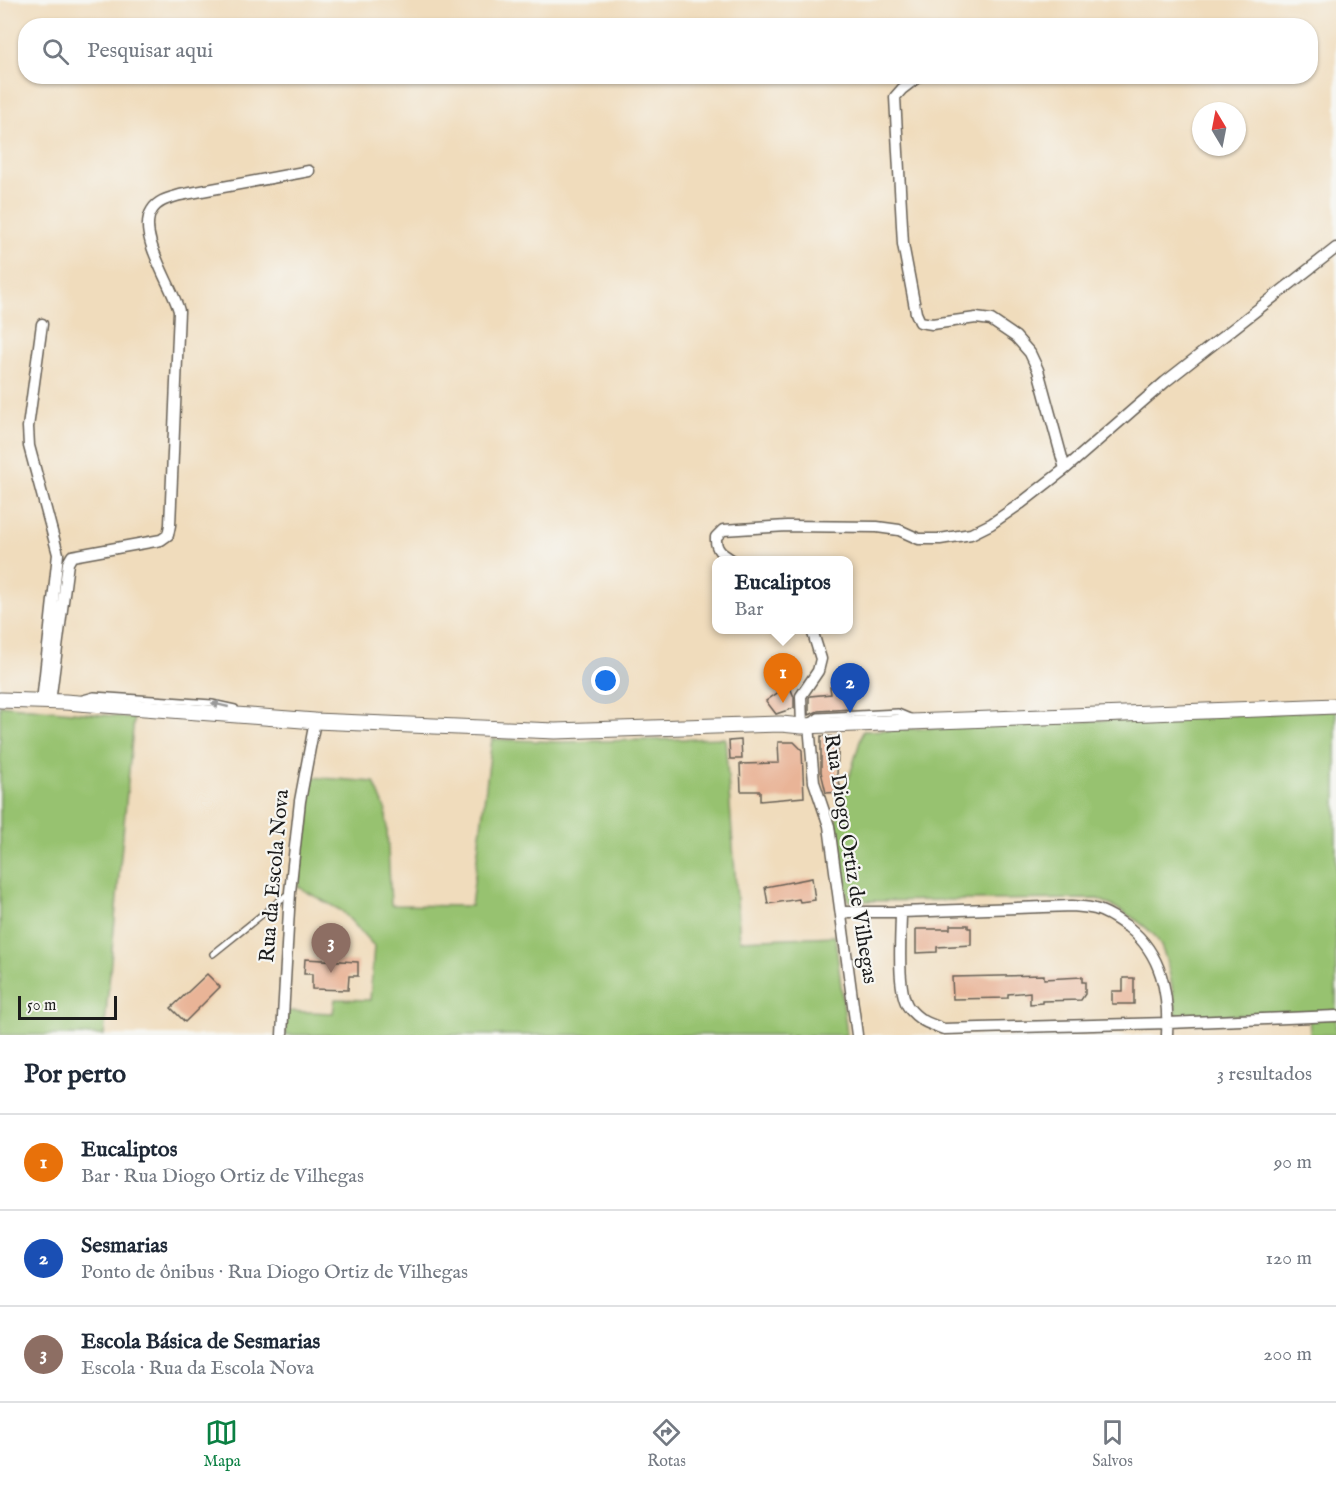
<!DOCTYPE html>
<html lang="pt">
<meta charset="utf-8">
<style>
:root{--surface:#fff;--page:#f2f2f3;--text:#1f2937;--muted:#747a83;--line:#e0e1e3;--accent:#0b8043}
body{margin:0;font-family:"IM FELL English",serif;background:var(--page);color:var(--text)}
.compass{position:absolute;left:1192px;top:102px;width:54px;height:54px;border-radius:50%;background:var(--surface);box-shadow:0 2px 4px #0004;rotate:350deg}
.scale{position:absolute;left:18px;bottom:15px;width:99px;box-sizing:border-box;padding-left:6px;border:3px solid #1c1c1c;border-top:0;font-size:16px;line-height:21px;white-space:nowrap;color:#1c1c1c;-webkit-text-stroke:4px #f6f6f2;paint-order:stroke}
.you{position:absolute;left:606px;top:681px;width:21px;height:21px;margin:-15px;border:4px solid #fff;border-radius:50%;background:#1a73e8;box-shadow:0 0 0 9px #1a73e833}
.badge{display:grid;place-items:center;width:39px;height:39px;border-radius:50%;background:var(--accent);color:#fff;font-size:20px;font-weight:700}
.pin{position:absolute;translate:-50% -50px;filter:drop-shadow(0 2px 3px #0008)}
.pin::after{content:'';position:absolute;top:32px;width:21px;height:18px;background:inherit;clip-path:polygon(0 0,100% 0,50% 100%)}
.popup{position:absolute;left:712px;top:556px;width:141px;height:78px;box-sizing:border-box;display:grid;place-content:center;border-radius:12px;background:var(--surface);filter:drop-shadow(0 2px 4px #0005);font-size:20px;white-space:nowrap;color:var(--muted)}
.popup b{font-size:22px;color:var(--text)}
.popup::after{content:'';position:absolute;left:50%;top:100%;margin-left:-12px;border:12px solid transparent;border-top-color:var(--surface)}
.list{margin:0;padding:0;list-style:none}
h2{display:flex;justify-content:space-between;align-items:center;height:78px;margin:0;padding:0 24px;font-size:26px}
h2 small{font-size:20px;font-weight:400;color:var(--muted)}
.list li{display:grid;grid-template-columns:39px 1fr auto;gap:18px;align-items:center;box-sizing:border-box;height:96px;padding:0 24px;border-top:2px solid var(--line)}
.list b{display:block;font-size:22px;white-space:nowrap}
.list p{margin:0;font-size:20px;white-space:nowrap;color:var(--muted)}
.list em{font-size:20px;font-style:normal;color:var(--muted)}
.icon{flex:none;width:33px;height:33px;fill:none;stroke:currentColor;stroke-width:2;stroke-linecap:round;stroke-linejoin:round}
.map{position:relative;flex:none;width:1336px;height:1035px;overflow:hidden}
.search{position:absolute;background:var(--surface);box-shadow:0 2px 4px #0004;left:18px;right:18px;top:18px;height:66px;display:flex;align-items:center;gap:15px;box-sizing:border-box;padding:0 21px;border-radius:24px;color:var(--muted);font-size:22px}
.sheet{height:366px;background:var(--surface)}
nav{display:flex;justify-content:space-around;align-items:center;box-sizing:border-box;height:84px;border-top:2px solid var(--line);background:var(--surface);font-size:16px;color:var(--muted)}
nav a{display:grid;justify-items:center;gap:3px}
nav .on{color:var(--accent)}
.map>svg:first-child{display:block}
.green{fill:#97c26f;stroke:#5a6f46;stroke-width:1.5}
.building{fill:#e9b497}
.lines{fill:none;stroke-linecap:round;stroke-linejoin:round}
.lane-casing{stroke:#665f54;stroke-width:8}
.street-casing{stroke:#665f54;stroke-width:13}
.secondary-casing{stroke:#665f54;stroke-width:17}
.lane{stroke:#fff;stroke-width:5}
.street{stroke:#fff;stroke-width:10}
.secondary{stroke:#fff;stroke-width:15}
.oneway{fill:#999}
.labels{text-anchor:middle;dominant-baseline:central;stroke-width:4.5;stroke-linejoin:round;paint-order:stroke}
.street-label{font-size:21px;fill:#1c1c1c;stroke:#f6f6f2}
</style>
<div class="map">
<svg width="1336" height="1035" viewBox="0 0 1336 1035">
<rect width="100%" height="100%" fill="#f6f6f2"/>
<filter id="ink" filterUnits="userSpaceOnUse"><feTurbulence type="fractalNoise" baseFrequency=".0167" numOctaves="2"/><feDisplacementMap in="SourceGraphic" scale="12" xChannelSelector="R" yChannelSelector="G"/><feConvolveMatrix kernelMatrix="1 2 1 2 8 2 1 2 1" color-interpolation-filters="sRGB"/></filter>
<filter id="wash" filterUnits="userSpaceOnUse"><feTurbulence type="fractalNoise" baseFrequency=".008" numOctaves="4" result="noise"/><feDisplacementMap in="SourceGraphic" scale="24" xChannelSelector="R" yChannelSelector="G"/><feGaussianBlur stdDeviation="1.35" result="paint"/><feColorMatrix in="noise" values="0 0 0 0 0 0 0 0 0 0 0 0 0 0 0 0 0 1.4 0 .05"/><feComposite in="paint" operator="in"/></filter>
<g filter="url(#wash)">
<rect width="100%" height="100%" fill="#f0dcbc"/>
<!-- green -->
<path class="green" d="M 0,705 L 134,718 L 104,1035 L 0,1035 Z
M 1336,710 L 1336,1035 L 1310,1035 L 1309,1013 L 1177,1017 C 1173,995 1169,952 1154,935 C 1138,919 1118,908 1098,899 L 848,901 L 836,822 L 863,731 Z
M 725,738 L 740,940 L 835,936 L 847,1035 L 286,1035 L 286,1011 L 333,1013 L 335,999 L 370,1000 L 374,946 L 342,911 L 298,887 L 311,777 L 374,782 L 386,811 L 391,905 L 471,906 L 492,739 L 561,742 Z"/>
<g id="blocks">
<!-- building -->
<path class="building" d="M 789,685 L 794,697 L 794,708 L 776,714 L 766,701 Z
M 830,687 L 844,688 L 851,709 L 818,711 L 809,715 L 809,698 L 810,696 L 831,694 Z
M 821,736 L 839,737 L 837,775 L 842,792 L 826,793 L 821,772 Z
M 741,740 L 742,759 L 730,759 L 729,741 Z
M 778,742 L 794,742 L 802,750 L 804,797 L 760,801 L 760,791 L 741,791 L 740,764 L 779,763 Z
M 812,878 L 815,900 L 800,902 L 799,899 L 768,904 L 765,887 Z
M 950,925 L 968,925 L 968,928 L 971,928 L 971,945 L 937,947 L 937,952 L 916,953 L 916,929 L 950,929 Z
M 305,959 L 358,962 L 358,976 L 349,976 L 348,990 L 312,989 L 312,974 L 304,974 Z
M 207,974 L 220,987 L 185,1022 L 171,1008 Z
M 1044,975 L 1044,979 L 1082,977 L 1082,982 L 1085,982 L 1085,994 L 1081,1000 L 1042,1001 L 1042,1003 L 1030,1004 L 1030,992 L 1008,994 L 1008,998 L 953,999 L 952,977 Z
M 1123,978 L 1134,978 L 1134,1004 L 1112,1004 L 1112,991 L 1123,991 Z"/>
</g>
</g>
<g filter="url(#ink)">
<use href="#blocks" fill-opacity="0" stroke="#665f54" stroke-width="1.5"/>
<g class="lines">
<defs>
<path id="lane" d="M 83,698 L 94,695 L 212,703 L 235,708
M 811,721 L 818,716 L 898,712 L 910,717
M 213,954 L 289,893"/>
<path id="street" d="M 919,76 L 902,89 L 895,97 L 903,244 L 916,313 L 920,322 L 932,324 L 976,318 L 991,320 L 1016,337 L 1030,353 L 1038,370 L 1065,469
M 42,324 L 28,427 L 29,446 L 58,554 L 42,702
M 732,560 C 722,554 715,550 716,537 L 723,530 L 787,526 L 877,527 L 899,530 L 919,539 L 940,539 L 971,534 L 991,524 L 1020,504 L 1065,469 L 1165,382 L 1336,248
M 50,702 L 68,563 L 72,556 L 161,540 L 168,535 L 170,525 L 179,311 C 172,285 136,234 152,210 C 158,200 170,198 180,195 L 309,171
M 809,725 L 814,782 L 829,826 L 857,1035
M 802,726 L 801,696 L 818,671 L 821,659 L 812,630
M 841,912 L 901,912 L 1072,906 C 1080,907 1088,907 1095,909 C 1107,912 1118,920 1128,927 C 1162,954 1169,993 1167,1035
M 901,912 C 901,934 896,992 909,1008 C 919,1021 930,1024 944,1029 L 1168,1023 L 1336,1016
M 282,1035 L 290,892 L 300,801 L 315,721"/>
<path id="secondary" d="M 0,700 L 65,702 L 315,721 L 555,731 L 781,724 L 802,726 L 1336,706"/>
</defs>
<!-- lane casing -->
<use href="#lane" class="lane-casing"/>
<!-- street casing -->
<use href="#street" class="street-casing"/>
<!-- secondary casing -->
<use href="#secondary" class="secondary-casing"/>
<!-- lane -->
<use href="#lane" class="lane"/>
<!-- street -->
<use href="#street" class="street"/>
<!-- secondary -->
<use href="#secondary" class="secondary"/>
</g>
<!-- one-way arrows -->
<defs><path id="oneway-solid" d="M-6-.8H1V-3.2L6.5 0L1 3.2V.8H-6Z" transform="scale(1.5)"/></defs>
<use class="oneway" href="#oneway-solid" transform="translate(220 705) rotate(-167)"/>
</g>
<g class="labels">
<!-- street labels -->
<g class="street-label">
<text transform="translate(850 859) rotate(81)">Rua Diogo Ortiz de Vilhegas</text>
<text transform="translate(275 876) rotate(-85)">Rua da Escola Nova</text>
</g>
</g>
</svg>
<svg class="compass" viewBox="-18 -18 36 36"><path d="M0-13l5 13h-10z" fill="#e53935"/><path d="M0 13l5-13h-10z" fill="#747a83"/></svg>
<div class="scale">50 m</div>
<div class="you"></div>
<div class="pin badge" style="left:783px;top:703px;background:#e8710a">1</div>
<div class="popup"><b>Eucaliptos</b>Bar</div>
<div class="pin badge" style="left:850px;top:713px;background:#1a4fb4">2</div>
<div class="pin badge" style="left:331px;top:973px;background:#8d6e63">3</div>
<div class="search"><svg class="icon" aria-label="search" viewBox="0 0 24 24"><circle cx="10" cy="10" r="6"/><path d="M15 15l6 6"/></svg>Pesquisar aqui</div>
</div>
<section class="sheet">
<h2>Por perto<small>3 resultados</small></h2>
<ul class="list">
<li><span class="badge" style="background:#e8710a">1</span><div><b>Eucaliptos</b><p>Bar · Rua Diogo Ortiz de Vilhegas</p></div><em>90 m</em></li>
<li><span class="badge" style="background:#1a4fb4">2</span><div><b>Sesmarias</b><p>Ponto de ônibus · Rua Diogo Ortiz de Vilhegas</p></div><em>120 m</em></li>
<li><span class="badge" style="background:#8d6e63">3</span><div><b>Escola Básica de Sesmarias</b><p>Escola · Rua da Escola Nova</p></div><em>200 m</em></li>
</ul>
</section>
<nav>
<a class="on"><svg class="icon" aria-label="map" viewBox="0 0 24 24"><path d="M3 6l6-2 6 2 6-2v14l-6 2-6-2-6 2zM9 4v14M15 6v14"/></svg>Mapa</a>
<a><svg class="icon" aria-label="directions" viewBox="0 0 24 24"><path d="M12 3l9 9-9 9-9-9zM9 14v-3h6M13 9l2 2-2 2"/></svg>Rotas</a>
<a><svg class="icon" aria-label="saved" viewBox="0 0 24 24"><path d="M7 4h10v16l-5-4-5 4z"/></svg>Salvos</a>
</nav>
